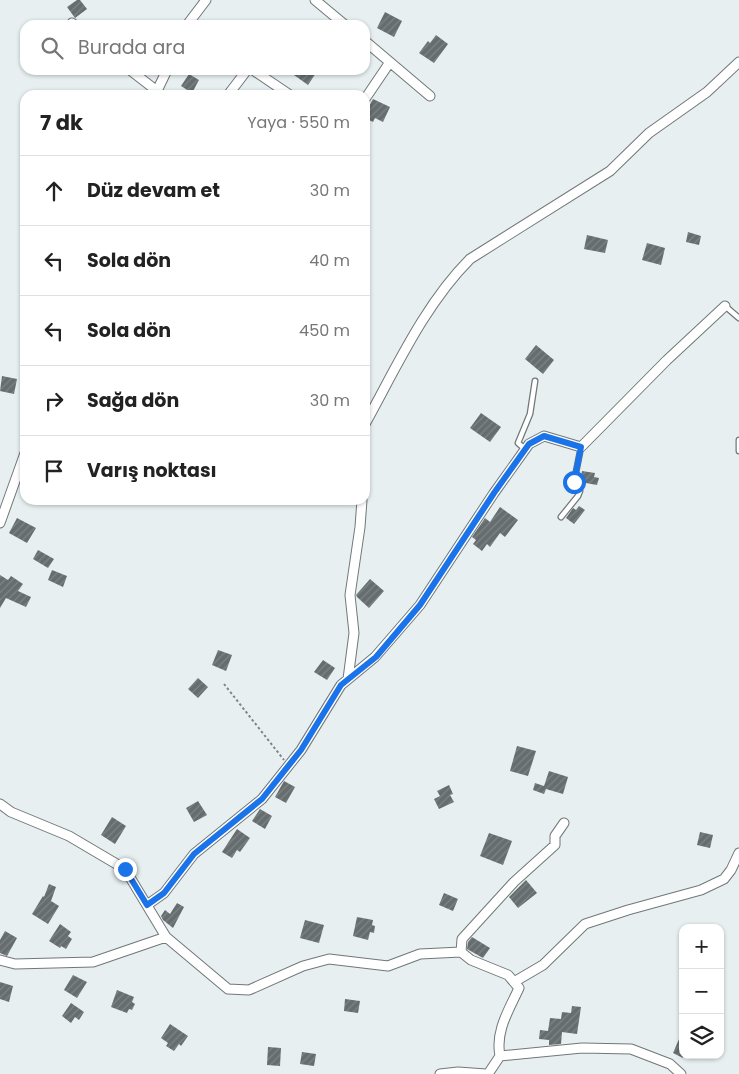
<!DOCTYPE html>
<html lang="tr">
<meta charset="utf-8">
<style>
:root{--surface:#fff;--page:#f2f2f2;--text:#222;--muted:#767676;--line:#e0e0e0}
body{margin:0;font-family:Poppins,sans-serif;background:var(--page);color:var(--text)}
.controls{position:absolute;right:15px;bottom:15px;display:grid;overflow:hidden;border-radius:10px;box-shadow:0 1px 4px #0004}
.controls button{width:45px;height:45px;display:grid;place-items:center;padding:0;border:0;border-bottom:1px solid var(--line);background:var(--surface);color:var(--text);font:25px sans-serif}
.stop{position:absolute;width:15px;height:15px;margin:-11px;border:4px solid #1a73e8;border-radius:50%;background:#fff}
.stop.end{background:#1a73e8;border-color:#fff;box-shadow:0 1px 5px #0008}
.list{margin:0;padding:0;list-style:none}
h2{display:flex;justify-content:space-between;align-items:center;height:65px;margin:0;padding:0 20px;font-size:21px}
h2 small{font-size:16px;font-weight:400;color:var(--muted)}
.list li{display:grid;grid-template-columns:32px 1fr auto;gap:15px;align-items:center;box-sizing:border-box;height:70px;padding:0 20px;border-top:1px solid var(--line)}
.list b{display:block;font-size:19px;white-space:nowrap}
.list em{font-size:16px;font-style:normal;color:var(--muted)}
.icon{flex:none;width:28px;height:28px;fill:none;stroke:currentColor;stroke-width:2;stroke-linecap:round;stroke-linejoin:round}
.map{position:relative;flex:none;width:739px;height:1074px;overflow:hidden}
.search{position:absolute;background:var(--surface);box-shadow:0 1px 4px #0004;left:20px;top:20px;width:350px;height:55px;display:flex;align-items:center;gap:12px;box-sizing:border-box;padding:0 18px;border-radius:15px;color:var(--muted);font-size:19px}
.panel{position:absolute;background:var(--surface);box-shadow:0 1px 4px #0004;left:20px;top:90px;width:350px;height:415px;border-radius:15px}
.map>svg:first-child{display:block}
.building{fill:url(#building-hatch)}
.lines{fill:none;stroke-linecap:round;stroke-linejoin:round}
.service-casing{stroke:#717779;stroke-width:7}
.minor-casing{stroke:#717779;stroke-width:11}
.path{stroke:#7f8485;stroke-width:2;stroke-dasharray:2.5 2.5;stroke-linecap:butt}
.service{stroke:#fff;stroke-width:4.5}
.minor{stroke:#fff;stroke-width:9}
.route{stroke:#1a73e8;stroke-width:6}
</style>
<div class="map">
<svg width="739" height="1074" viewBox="0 0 739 1074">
<defs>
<pattern id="building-hatch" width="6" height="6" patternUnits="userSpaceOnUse" patternTransform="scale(1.25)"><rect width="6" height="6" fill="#666d6e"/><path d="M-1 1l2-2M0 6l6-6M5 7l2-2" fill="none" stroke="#7f8485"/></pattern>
</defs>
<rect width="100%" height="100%" fill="#e7eff0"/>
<!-- building -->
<path class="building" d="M 77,0 L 80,0 L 87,9 L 75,18 L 67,7 Z
M 385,12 L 402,21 L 394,37 L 377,28 Z
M 436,35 L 448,44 L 434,63 L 419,53 L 428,41 L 430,43 Z
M 297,70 L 318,70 L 308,85 L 294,75 Z
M 189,74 L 199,80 L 192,93 L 181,86 Z
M 373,99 L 390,107 L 383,122 L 375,118 L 373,122 L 365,118 L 365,114 Z
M 688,232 L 701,236 L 699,245 L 686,242 Z
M 587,235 L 608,240 L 605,253 L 584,249 Z
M 647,243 L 665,248 L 661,265 L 642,260 Z
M 536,345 L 554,360 L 543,374 L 525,359 Z
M 2,376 L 17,379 L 14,394 L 0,391 Z
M 481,413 L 501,427 L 490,442 L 470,428 Z
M 582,471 L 595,473 L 594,477 L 599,478 L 597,485 L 580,482 Z
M 579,506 L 585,510 L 574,524 L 566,518 L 573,508 L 576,510 Z
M 500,507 L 518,520 L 505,537 L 500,533 L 490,547 L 487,544 L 482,551 L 473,544 L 476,540 L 472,537 L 485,518 L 490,522 Z
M 17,518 L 36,528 L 27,543 L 9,533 Z
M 38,550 L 54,559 L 48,568 L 33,559 Z
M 52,570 L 67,576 L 63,587 L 48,580 Z
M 0,575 L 8,580 L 11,576 L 23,584 L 18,591 L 31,597 L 26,607 L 6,598 L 0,608 Z
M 370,579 L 384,591 L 369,608 L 357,597 L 356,595 Z
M 218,650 L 232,655 L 226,671 L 212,665 Z
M 323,660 L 335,668 L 327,680 L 314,672 Z
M 198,678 L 208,687 L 198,698 L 188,689 Z
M 517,746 L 536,751 L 528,776 L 510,771 Z
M 549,771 L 568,777 L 563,794 L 546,789 L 544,794 L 533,790 L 535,783 L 544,786 Z
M 284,781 L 295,787 L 286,803 L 275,797 Z
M 449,785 L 453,794 L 450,795 L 454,802 L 439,809 L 434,799 L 440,796 L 437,791 Z
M 198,801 L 207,815 L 194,822 L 186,808 Z
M 260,809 L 272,816 L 265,829 L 252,821 Z
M 112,817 L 126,826 L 115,844 L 101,835 Z
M 237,829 L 250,838 L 240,852 L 237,850 L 232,858 L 222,852 Z
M 700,832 L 713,835 L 710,848 L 697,845 Z
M 489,833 L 512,841 L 503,865 L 480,856 Z
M 526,880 L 537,893 L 518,908 L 509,897 Z
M 49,884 L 56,887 L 51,901 L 59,906 L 48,924 L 32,914 L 43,896 L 44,897 Z
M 444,893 L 458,899 L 453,911 L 439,905 Z
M 177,903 L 184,907 L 173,928 L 163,920 L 161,916 L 165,910 L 170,914 Z
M 357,917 L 373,920 L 372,925 L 375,926 L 374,933 L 370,932 L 368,940 L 353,936 Z
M 305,920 L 324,925 L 319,943 L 300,938 Z
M 60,924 L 71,932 L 68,936 L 72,939 L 66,949 L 61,946 L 60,948 L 49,941 Z
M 5,931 L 17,938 L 7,956 L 0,953 L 0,940 Z
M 472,937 L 490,948 L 483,958 L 467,949 L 468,942 Z
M 73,975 L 87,982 L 77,998 L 64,990 Z
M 0,982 L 13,986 L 9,1002 L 0,999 Z
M 117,990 L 134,997 L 132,1002 L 135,1004 L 132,1010 L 129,1009 L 127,1013 L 111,1007 Z
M 345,999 L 360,1001 L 358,1013 L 344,1011 Z
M 71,1003 L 84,1012 L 79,1020 L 75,1017 L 71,1023 L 62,1016 Z
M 572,1006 L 581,1007 L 577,1034 L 562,1032 L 561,1044 L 549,1045 L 549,1040 L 539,1039 L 540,1030 L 548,1031 L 550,1018 L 561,1019 L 562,1012 L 571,1013 Z
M 170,1024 L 188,1036 L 181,1046 L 179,1044 L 174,1051 L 166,1046 L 168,1043 L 161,1038 Z
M 683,1030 L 683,1058 L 673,1053 Z
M 268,1047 L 281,1048 L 280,1066 L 267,1065 Z
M 302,1052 L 316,1054 L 314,1066 L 300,1064 Z"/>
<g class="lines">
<defs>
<path id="service" d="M 725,306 L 739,318
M 739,440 L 739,451
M 525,449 L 518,443 L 530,414 L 535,381
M 561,517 L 578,496 L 580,491 L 574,482 L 581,447"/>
<path id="minor" d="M 315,0 L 345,25
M 72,23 L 75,25
M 187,25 L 206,0
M 365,41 L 430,96
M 130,70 L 157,91
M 253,70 L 290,95
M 155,95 L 167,70
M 228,95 L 247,70
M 365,99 L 390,62
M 365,424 C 396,368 425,304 470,259 L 610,171 L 649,133 L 707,92 L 739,62
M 0,523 L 25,453
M 348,679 L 354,633 L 350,595 L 360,527 L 362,500
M 0,804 L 11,812 L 69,836 L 125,869 L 166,937 L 228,989 L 249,990 L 303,966 L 329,959 L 388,966 L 420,954 L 461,952
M 564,823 L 555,836 L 555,845 L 514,882 L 462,939 L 461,952 L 471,960 L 508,975 L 519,988 C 509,1010 495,1031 500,1056 L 582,1048 L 631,1049 L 670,1064 L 681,1074
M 147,905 L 164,893 L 194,854 L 262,799 L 301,750 L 341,685 L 375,657 L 420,605 L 494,493 L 529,444 L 544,436 L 581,447 L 667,360 L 725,306
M 0,960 L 15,964 L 93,962 L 166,937
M 514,982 L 543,965 L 585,924 L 628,910 L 701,890 L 724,879 L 731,870 L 739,853
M 440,1074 L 458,1072 L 486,1074
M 488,1074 L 500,1056"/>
</defs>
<!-- service casing -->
<use href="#service" class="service-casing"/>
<!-- minor casing -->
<use href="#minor" class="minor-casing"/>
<!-- path -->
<path class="path" d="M 224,684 L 284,760"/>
<!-- service -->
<use href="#service" class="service"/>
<!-- minor -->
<use href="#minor" class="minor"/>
</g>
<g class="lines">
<!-- route -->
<path class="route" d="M 125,869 L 147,905 L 164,893 L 194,854 L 262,799 L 301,750 L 341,685 L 376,657 L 420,605 L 494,493 L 529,444 L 544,436 L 581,447 L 574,482"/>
</g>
</svg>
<div class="controls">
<button>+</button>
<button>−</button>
<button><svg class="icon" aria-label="layers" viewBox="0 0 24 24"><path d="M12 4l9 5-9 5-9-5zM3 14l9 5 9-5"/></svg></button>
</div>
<div class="stop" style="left:574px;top:482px"></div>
<div class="stop end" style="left:125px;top:869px"></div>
<div class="search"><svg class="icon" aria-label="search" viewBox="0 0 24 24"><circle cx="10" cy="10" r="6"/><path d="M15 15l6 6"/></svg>Burada ara</div>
<section class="panel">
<h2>7 dk<small>Yaya · 550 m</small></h2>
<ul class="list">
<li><svg class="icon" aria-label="ahead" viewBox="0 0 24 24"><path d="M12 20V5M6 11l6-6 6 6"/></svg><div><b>Düz devam et</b></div><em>30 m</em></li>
<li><svg class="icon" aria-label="left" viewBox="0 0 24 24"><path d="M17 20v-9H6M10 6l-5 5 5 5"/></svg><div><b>Sola dön</b></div><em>40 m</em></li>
<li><svg class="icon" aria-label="left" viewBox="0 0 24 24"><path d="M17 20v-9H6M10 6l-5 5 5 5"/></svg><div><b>Sola dön</b></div><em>450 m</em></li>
<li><svg class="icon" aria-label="right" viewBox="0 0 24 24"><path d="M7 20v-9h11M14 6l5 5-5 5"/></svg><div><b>Sağa dön</b></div><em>30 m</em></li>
<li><svg class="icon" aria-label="arrive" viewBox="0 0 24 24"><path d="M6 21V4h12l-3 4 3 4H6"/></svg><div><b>Varış noktası</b></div></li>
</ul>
</section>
</div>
